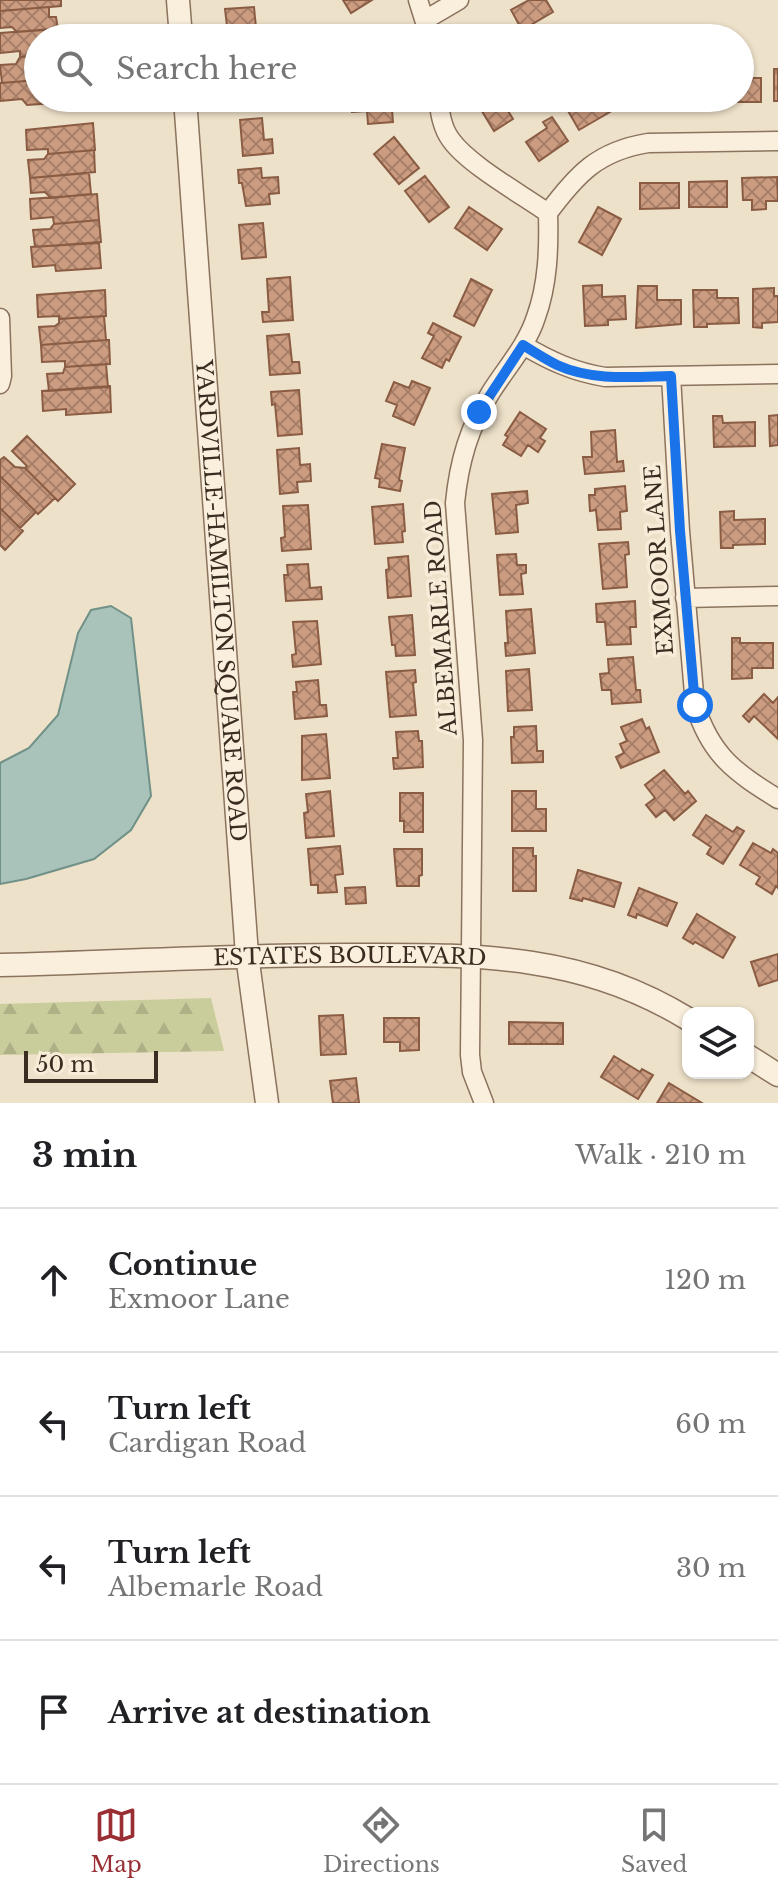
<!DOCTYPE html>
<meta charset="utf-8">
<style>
:root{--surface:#fff;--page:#f2f2f2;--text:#202124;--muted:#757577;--line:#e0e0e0;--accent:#992e34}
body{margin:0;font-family:"Libre Baskerville",serif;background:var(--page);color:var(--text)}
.controls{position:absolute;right:24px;bottom:24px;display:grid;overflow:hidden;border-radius:16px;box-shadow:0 2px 6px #0004}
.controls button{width:72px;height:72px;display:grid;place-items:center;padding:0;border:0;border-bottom:2px solid var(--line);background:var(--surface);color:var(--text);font:40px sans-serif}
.scale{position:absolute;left:24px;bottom:20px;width:134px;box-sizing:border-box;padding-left:8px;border:4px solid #3b2c21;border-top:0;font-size:22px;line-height:28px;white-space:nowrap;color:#3b2c21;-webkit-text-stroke:6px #f6ecd8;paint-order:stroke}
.stop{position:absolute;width:24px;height:24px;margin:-18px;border:6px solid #1a73e8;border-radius:50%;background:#fff}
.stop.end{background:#1a73e8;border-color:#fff;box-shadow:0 2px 8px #0008}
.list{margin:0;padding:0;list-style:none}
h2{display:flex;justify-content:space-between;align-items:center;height:104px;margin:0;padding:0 32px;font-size:34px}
h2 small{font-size:26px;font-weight:400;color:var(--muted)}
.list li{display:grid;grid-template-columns:52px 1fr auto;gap:24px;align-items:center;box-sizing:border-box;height:144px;padding:0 32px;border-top:2px solid var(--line)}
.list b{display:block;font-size:30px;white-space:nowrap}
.list p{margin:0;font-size:26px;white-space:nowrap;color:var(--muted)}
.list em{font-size:26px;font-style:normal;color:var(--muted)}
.icon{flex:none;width:44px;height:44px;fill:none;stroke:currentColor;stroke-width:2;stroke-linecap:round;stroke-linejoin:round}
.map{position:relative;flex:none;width:778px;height:1103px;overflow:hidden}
.search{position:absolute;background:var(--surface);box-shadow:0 2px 6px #0004;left:24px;right:24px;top:24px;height:88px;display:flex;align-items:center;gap:20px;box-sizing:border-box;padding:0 28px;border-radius:44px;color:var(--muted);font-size:30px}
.sheet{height:680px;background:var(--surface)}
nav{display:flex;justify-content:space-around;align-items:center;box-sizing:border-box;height:112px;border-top:2px solid var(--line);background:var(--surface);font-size:22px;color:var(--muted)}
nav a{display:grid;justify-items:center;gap:4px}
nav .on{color:var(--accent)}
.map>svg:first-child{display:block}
.forest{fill:url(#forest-firs)}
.water{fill:#aac3ba;stroke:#709187;stroke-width:2}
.building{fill:url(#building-cross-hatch);stroke:#8a5c44;stroke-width:2}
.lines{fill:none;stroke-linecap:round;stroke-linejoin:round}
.minor-casing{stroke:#8b735e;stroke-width:21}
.tertiary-casing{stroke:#8b735e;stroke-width:25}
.minor{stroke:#f9efdc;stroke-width:18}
.tertiary{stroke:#f9efdc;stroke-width:22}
.route{stroke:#1a73e8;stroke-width:10}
.labels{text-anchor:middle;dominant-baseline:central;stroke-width:7;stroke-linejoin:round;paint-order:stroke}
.street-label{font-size:22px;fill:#3b2c21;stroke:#f6ecd8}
</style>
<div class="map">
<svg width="778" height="1103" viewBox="0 0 778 1103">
<defs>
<pattern id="forest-firs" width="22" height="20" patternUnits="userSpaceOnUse" patternTransform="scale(2)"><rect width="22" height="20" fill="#c9cd9c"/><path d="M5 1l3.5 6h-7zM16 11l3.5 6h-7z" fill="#aeb086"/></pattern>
<pattern id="building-cross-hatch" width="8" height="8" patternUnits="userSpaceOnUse" patternTransform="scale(2)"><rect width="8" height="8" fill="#cc9c80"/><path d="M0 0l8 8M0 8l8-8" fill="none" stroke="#a77f68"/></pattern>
</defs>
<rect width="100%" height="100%" fill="#eee1c9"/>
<!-- forest -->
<path class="forest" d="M 211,998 L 224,1051 L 0,1055 L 0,1004 Z"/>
<!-- water -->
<path class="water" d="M 111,606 L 131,618 L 151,796 L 131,830 L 94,859 L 26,879 L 0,884 L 0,763 L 29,748 L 58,715 L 78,633 L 91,610 Z"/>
<!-- building -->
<path class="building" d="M 0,0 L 61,0 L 61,6 L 0,11 Z
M 343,0 L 372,0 L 351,13 Z
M 529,0 L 546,0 L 553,12 L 522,30 L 511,10 Z
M 49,7 L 49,17 L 56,17 L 58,29 L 17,32 L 12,27 L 0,28 L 0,11 Z
M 254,7 L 257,38 L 237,38 L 236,34 L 228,35 L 225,9 Z
M 64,28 L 65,38 L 38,38 L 38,55 L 20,57 L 20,51 L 0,53 L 0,33 Z
M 480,29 L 501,38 L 476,38 Z
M 386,33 L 387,38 L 361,38 L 361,35 Z
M 38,55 L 38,80 L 2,83 L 0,65 L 16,64 L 20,57 Z
M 774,69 L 778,69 L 778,101 L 774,101 Z
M 740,78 L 761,78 L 761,102 L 726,102 L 726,98 L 740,98 Z
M 38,80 L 38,98 L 67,98 L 68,102 L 27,105 L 22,99 L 0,101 L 0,83 Z
M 339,98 L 391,98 L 393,122 L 368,124 L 367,111 L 352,112 L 351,100 L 339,101 Z
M 474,98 L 500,98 L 513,119 L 494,131 Z
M 586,98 L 602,98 L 610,112 L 579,130 L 567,109 Z
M 626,98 L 661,98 L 662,106 L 640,107 L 639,100 L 626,100 Z
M 674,98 L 710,98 L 711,107 L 675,108 Z
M 552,117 L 568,141 L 539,161 L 526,142 L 547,128 L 543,122 Z
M 262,118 L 264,140 L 272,139 L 273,153 L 243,156 L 240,120 Z
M 93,123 L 95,150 L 48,154 L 48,149 L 27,150 L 26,130 Z
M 394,137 L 419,168 L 399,184 L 374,154 Z
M 94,150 L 95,172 L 30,178 L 28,160 L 44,159 L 48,154 Z
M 261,168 L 262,178 L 278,177 L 279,193 L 269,194 L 270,204 L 246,206 L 242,183 L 239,183 L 238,170 Z
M 89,173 L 91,194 L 51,198 L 45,192 L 31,193 L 30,178 Z
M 425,176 L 449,207 L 429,222 L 405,191 Z
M 777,177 L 778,201 L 766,201 L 766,209 L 752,210 L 752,200 L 743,200 L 742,178 Z
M 727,181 L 727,207 L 689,207 L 689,182 Z
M 640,183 L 679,183 L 679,208 L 640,209 Z
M 97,194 L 99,220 L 54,224 L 53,217 L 31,219 L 30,199 Z
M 469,207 L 502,229 L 487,250 L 455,228 Z
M 598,207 L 621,219 L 602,255 L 579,242 Z
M 99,220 L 101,242 L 35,247 L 33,230 L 50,229 L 54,224 Z
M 263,223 L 266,257 L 242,259 L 239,225 Z
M 99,243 L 101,268 L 56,271 L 55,265 L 33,267 L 31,247 Z
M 290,277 L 293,320 L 263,322 L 262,312 L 269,312 L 267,279 Z
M 471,279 L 492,290 L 474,326 L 454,316 Z
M 602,285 L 602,297 L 625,296 L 626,319 L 608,320 L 608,325 L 585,326 L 583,286 Z
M 638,286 L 657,286 L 657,300 L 681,300 L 681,324 L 636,328 Z
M 774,288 L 774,296 L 778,296 L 778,322 L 762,323 L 762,328 L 753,327 L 753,289 Z
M 105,290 L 106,316 L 59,319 L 59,316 L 38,317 L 37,295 Z
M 693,290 L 717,290 L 717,298 L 738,298 L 739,323 L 707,324 L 707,327 L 694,327 Z
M 104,316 L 106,340 L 41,345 L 39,327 L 55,326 L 59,323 L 59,319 Z
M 433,323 L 461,337 L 449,361 L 446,359 L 442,368 L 422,358 L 434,336 L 428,333 Z
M 289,334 L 292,362 L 299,362 L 300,373 L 270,375 L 267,336 Z
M 106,340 L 109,340 L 110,364 L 65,367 L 65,361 L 42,362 L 41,345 Z
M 106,364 L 108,387 L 49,391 L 47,374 L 63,373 L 65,367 Z
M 412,381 L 430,388 L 414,425 L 393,416 L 397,405 L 386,401 L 394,382 L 409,388 Z
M 110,386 L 111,412 L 66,415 L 66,409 L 43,411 L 42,391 Z
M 299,390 L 302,434 L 278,436 L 275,404 L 272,405 L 271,392 Z
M 520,412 L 546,429 L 540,438 L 545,441 L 538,452 L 528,445 L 521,456 L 503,445 L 508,437 L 505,435 Z
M 778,415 L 778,445 L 770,446 L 769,416 Z
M 713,416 L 722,416 L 723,423 L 755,422 L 755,446 L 714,447 Z
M 615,430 L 617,462 L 623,461 L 624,471 L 585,474 L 583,457 L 592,457 L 591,432 Z
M 27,436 L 75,484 L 58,501 L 25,468 L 27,466 L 12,451 Z
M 382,444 L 405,448 L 399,480 L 402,481 L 400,491 L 379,487 L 380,479 L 375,478 Z
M 299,448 L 300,465 L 310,464 L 311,481 L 297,482 L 298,492 L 280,494 L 277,450 Z
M 4,457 L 15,467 L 25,468 L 55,498 L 38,514 L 0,476 L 0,460 Z
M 0,476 L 36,512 L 20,528 L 0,508 Z
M 625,486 L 627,511 L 620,512 L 621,529 L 598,530 L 596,510 L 590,511 L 589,495 L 595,495 L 595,489 Z
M 527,491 L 528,503 L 516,505 L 518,532 L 496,534 L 492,494 Z
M 403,504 L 405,531 L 402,532 L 403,542 L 375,544 L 372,507 Z
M 308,505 L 311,549 L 282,551 L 281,538 L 285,537 L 283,506 Z
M 0,508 L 23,531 L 5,550 L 0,545 Z
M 734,511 L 734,520 L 765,519 L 765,544 L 733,545 L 733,548 L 721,548 L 720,512 Z
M 628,542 L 629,554 L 625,555 L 627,587 L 603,589 L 599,544 Z
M 516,554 L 517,565 L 526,565 L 526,573 L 521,574 L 523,594 L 500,595 L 497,555 Z
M 408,556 L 411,596 L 388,598 L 386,570 L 389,569 L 388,558 Z
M 308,564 L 310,588 L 321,587 L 322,599 L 286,601 L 284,575 L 288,575 L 287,565 Z
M 635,601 L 636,627 L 630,627 L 631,644 L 607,645 L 605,622 L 597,622 L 596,604 Z
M 531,609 L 535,653 L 506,656 L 505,643 L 508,643 L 506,611 Z
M 412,615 L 415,655 L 396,656 L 395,645 L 392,645 L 389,617 Z
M 317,621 L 321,664 L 293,667 L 292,655 L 296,654 L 293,622 Z
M 732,638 L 740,638 L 740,643 L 773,643 L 773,668 L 752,668 L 752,678 L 732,679 Z
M 633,657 L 636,690 L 640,690 L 641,702 L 612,704 L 611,690 L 602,690 L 600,674 L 609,673 L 608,659 Z
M 529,669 L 532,710 L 508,711 L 506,671 Z
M 415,670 L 416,682 L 413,683 L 416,715 L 390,717 L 386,672 Z
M 318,680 L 320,705 L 326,705 L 327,716 L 295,719 L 293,692 L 297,692 L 296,682 Z
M 764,694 L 773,703 L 778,697 L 778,739 L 754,716 L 749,722 L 743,716 Z
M 642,719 L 646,729 L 649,727 L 659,752 L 621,768 L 616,757 L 624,753 L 620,744 L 627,741 L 621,727 Z
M 536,726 L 537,751 L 543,751 L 543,762 L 512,763 L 511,737 L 514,737 L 514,727 Z
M 418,731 L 419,741 L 422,741 L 423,767 L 394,769 L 393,758 L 398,758 L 396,732 Z
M 326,734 L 330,778 L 302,780 L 302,736 Z
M 664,770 L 685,794 L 688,791 L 696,801 L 674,820 L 665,810 L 656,817 L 646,805 L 655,798 L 645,785 Z
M 330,791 L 334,836 L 306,838 L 304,813 L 308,812 L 306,794 Z
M 512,791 L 536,791 L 536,809 L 546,809 L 546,831 L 512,831 Z
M 400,793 L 423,793 L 423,832 L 404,832 L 404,821 L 400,821 Z
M 706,815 L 733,832 L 737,827 L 744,831 L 723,864 L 707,854 L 711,847 L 693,835 Z
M 753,843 L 771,853 L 773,849 L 778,853 L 778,888 L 776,886 L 772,894 L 756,884 L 760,877 L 740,865 Z
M 340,846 L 343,874 L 335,875 L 337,892 L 318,893 L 318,885 L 311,885 L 308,849 Z
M 513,848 L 533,848 L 533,856 L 536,856 L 536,891 L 513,891 Z
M 394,849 L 422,849 L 422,875 L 419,876 L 419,886 L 397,886 Z
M 578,870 L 621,883 L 614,907 L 583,898 L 582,901 L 570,898 Z
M 365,887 L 366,903 L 346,904 L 345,888 Z
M 639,888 L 677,903 L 667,926 L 637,914 L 636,918 L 628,915 Z
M 697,914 L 735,937 L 723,958 L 695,942 L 693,944 L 683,938 Z
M 778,954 L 778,980 L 759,986 L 751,962 Z
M 343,1015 L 346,1054 L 321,1055 L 319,1016 Z
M 384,1018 L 419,1018 L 419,1050 L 400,1051 L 400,1042 L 384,1042 Z
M 509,1022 L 563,1023 L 563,1044 L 509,1044 Z
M 614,1056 L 640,1072 L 642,1069 L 653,1075 L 638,1099 L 601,1077 Z
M 356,1078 L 359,1103 L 333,1103 L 330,1081 Z
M 669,1083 L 702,1103 L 657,1103 Z"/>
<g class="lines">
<defs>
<path id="minor" d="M 418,0 L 430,38
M 425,20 L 459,0
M 438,98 C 440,113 442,128 451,140 C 469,165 521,194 548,213
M 0,318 L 2,376 L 0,384
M 523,345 C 550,361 574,372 605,377 L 778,374
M 671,376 L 680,531 L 695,705 C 711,756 735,772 778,799
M 685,598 L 778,596
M 484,1103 L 472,1072 L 470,1055 L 473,740 L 455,503 C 459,462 469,427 491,392 C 507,367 527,345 536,317 C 548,284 549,248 548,213 C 577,174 598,151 648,143 L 778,141"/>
<g id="tertiary">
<path d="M 178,0 L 181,38"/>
<path id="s1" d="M 185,98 L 247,955 L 267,1103"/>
<path id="s2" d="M 0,965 C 116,962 231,955 347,955 C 471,955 578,951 688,1019"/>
<path d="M 748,1056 L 778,1075"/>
</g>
</defs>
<!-- minor casing -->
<use href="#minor" class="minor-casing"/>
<!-- tertiary casing -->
<use href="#tertiary" class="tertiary-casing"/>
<!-- minor -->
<use href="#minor" class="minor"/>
<!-- tertiary -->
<use href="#tertiary" class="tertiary"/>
</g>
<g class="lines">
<!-- route -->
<path class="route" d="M 479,412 L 523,345 C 534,352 545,359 557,365 C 592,381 632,377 671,376 L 680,531 L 695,705"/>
</g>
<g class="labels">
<!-- street labels -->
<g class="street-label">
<text transform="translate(659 560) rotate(-94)">EXMOOR LANE</text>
<text stroke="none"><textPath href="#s1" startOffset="504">YARDVILLE-HAMILTON SQUARE ROAD</textPath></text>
<text transform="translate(441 618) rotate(-94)">ALBEMARLE ROAD</text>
<text stroke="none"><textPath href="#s2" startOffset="350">ESTATES BOULEVARD</textPath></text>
</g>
</g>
</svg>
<div class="controls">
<button><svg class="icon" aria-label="layers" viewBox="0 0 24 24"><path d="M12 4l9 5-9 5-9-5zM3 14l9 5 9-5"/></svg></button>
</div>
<div class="scale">50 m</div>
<div class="stop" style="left:695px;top:705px"></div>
<div class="stop end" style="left:479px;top:412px"></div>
<div class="search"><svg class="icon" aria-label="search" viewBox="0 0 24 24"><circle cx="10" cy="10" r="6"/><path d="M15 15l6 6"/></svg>Search here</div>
</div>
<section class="sheet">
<h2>3 min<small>Walk · 210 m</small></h2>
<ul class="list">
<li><svg class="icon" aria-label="ahead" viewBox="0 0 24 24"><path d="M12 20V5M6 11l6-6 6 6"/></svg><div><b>Continue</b><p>Exmoor Lane</p></div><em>120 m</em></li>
<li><svg class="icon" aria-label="left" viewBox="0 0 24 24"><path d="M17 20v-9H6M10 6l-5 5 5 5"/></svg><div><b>Turn left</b><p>Cardigan Road</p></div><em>60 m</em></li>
<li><svg class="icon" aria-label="left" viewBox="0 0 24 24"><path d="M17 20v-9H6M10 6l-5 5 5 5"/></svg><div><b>Turn left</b><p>Albemarle Road</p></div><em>30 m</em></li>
<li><svg class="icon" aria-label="arrive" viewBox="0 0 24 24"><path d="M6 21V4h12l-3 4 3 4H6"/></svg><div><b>Arrive at destination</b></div></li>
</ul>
</section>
<nav>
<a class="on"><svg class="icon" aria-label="map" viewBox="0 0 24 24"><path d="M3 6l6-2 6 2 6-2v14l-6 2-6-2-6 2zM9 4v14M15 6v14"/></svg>Map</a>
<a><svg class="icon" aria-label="directions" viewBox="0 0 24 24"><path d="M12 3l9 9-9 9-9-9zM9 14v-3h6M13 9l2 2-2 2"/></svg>Directions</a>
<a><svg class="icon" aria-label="saved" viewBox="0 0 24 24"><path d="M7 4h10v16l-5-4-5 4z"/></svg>Saved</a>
</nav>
